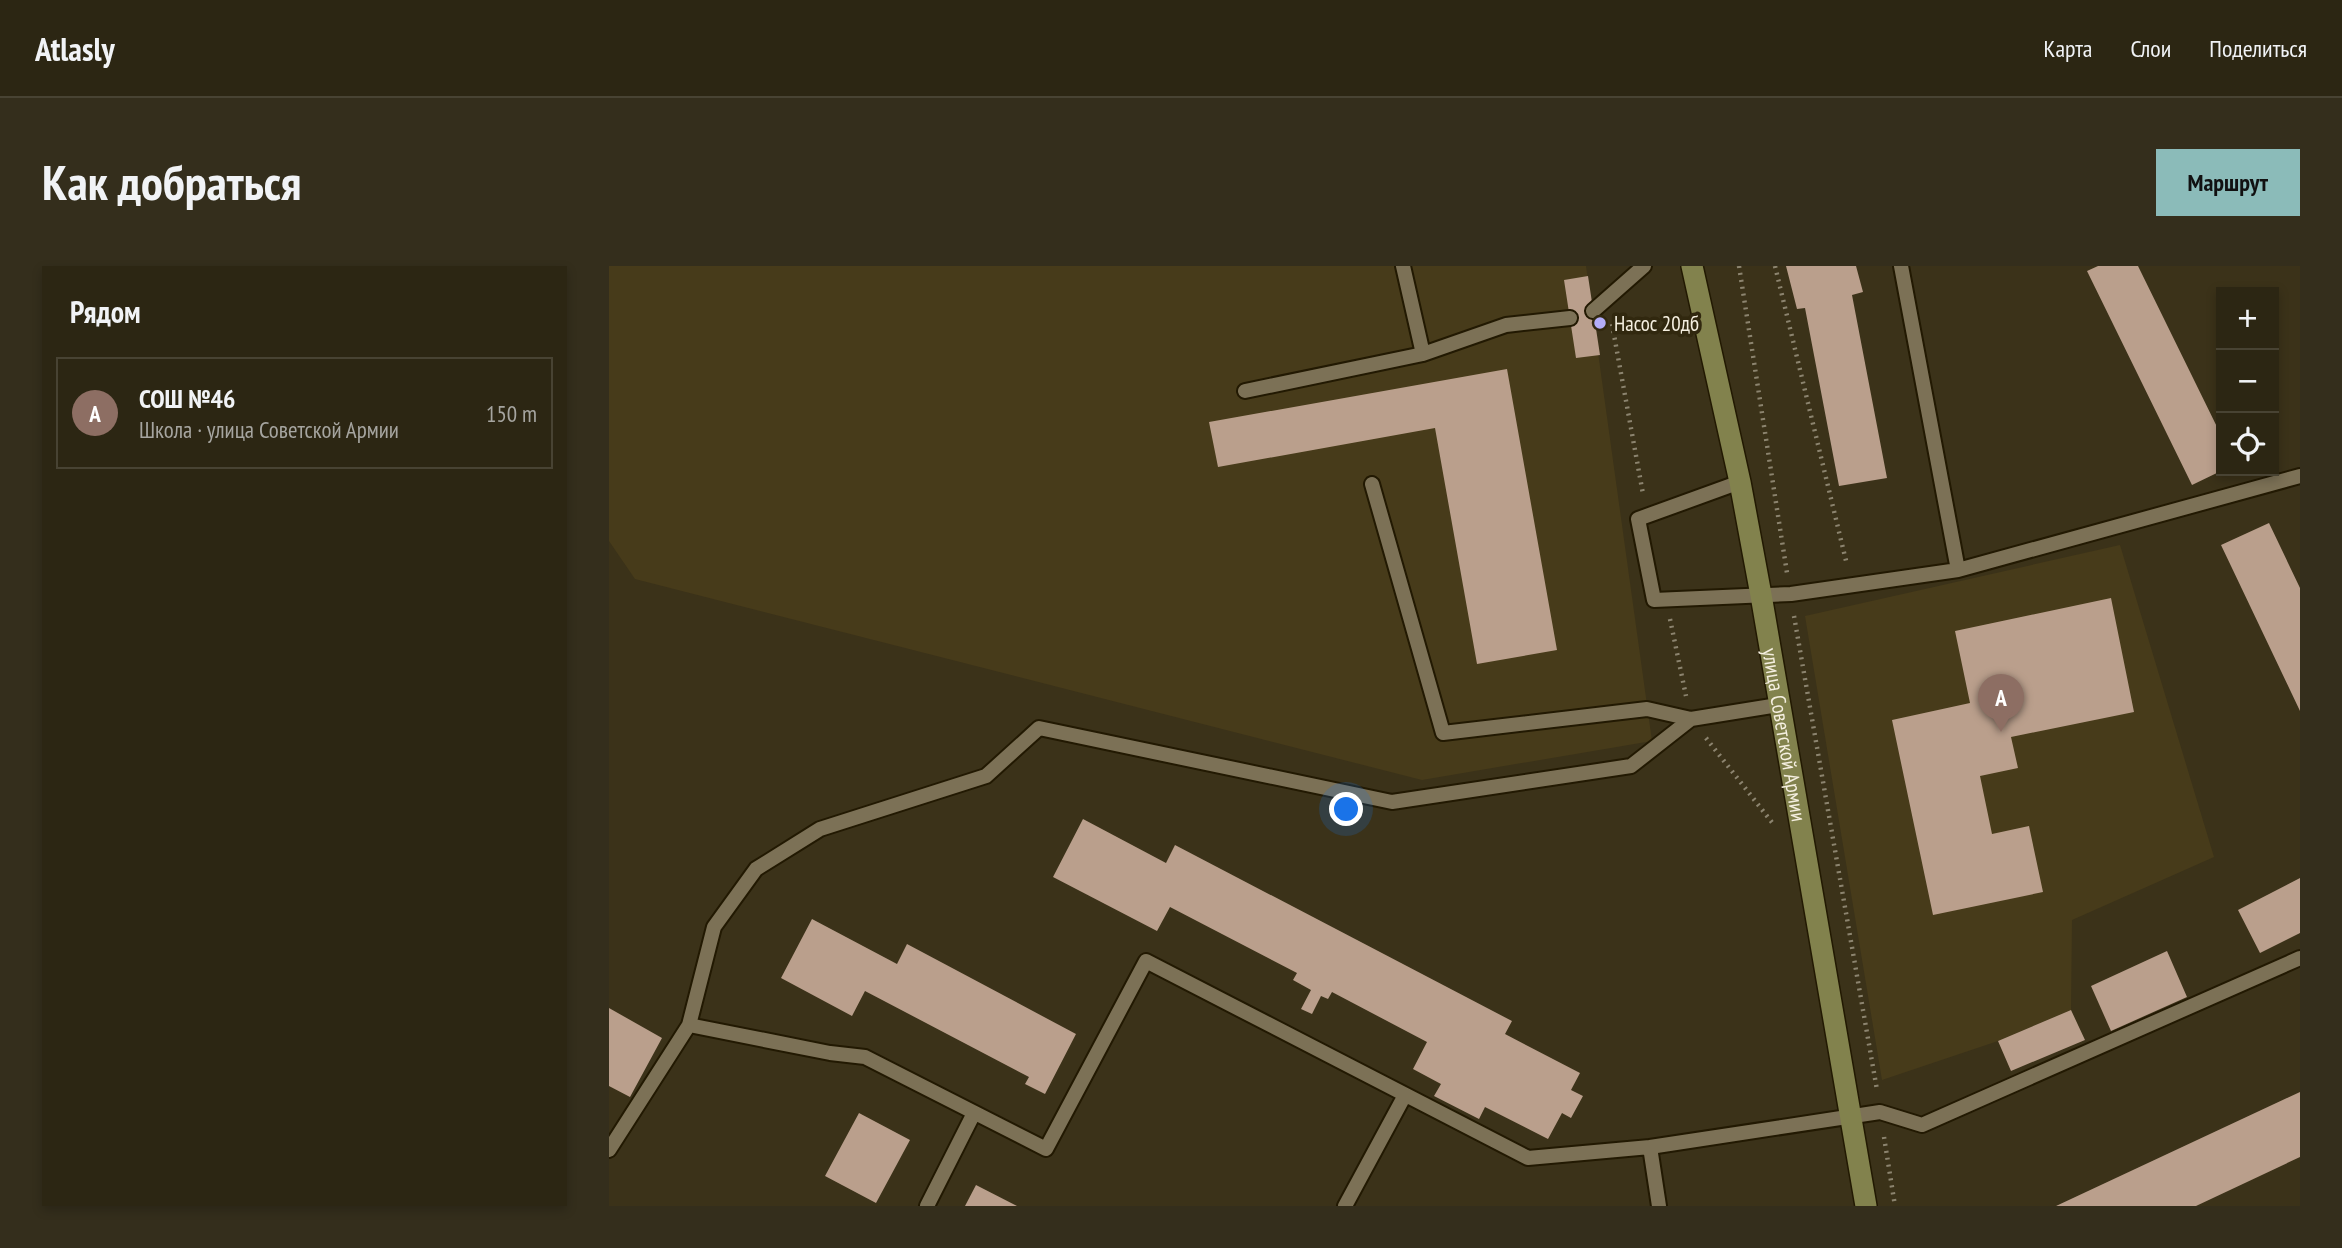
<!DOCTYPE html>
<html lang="ru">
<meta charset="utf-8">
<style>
:root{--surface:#2c2613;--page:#342e1c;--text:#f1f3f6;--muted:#a6a5a0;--line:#484333;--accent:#8bbbb9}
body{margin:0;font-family:"PT Sans Narrow",sans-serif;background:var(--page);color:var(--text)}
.controls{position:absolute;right:21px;top:21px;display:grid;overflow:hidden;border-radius:0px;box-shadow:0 4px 10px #0003}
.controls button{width:63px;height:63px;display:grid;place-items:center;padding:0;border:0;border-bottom:2px solid var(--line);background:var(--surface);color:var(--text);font:35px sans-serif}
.you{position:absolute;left:738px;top:544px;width:24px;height:24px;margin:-18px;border:5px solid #fff;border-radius:50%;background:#1a73e8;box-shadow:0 0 0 10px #1a73e833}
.badge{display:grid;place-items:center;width:46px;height:46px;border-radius:50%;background:var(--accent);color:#fff;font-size:23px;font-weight:700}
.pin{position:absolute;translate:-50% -58px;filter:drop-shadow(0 2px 4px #0008)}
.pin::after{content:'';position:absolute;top:37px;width:24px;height:21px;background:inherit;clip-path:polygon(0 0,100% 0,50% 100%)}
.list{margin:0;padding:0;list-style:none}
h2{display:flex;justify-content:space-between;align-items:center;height:91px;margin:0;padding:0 28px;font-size:30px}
h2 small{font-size:23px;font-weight:400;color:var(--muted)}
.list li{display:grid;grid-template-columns:46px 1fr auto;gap:21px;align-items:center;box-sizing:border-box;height:112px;margin:0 14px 14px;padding:0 14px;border:2px solid var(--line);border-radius:0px}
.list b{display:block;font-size:26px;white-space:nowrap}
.list p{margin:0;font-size:23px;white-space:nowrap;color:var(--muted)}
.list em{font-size:23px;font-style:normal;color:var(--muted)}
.icon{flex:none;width:38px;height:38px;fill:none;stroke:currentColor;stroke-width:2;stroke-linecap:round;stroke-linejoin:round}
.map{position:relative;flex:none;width:1691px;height:940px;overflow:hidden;border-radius:0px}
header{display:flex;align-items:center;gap:42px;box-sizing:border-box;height:98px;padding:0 35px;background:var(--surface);border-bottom:2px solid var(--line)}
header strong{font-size:33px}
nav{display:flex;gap:38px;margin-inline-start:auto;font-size:24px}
.intro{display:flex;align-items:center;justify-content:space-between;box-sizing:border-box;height:168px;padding:0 42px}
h1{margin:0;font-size:49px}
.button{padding:18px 32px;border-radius:0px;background:var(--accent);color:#111;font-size:24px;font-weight:700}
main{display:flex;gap:42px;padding:0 42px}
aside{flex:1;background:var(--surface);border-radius:0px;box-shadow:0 4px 10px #0003}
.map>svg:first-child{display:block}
.built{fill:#473b1a}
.building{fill:#ba9f8c}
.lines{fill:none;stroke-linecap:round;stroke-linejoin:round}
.lane-casing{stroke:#221902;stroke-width:18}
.secondary-casing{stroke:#221902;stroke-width:24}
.path{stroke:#8c846f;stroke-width:4.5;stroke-dasharray:2 5;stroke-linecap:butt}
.lane{stroke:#7c7156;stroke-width:14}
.secondary{stroke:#82824d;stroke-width:21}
.poi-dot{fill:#b3adf9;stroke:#31280f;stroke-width:2.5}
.labels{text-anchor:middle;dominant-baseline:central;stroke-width:7;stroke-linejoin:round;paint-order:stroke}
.poi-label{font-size:21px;fill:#f5efe0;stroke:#31280f;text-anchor:start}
.street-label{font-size:21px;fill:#f5efe0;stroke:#31280f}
</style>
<header>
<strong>Atlasly</strong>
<nav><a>Карта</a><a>Слои</a><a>Поделиться</a></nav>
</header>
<div class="intro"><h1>Как добраться</h1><a class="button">Маршрут</a></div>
<main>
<aside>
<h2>Рядом<small></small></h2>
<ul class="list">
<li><span class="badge" style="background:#8d6e63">A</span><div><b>СОШ №46</b><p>Школа · улица Советской Армии</p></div><em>150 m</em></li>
</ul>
</aside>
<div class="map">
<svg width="1691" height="940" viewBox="0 0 1691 940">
<rect width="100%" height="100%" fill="#3b3219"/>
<!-- built -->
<path class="built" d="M 0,0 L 977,0 L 1043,475 L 813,514 L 26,313 L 0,275 Z
M 1511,279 L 1605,591 L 1463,654 L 1462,744 L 1389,775 L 1273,814 L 1196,350 Z"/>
<!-- building -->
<path class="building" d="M 1177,0 L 1247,0 L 1254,26 L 1243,29 L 1278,212 L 1230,220 L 1196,42 L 1188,43 Z
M 1489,0 L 1529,0 L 1612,169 L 1612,205 L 1583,219 L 1478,5 Z
M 979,10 L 991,89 L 967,92 L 955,14 Z
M 898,103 L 948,384 L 868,398 L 826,162 L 609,201 L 600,156 Z
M 1660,257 L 1691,322 L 1691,445 L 1612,279 Z
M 1502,332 L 1525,446 L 1402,471 L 1409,502 L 1371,510 L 1383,568 L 1420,560 L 1434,626 L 1324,649 L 1283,454 L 1361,437 L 1346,365 Z
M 474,553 L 557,597 L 566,579 L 903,755 L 896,768 L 971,807 L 962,824 L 974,830 L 962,852 L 953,847 L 939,873 L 876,841 L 870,853 L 825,830 L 832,818 L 804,803 L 818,776 L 723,726 L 719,733 L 712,730 L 703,748 L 692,743 L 702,724 L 684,714 L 688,707 L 561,641 L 548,665 L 444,611 Z
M 1691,612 L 1691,667 L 1651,687 L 1629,644 Z
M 203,653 L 288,698 L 298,678 L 467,768 L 436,828 L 416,818 L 420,811 L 256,725 L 243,750 L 172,712 Z
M 1558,685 L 1578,731 L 1502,765 L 1482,720 Z
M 0,742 L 53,772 L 21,831 L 0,820 Z
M 1462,744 L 1476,774 L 1402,805 L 1389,775 Z
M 1691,826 L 1691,891 L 1587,940 L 1447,940 Z
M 250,847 L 301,874 L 267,937 L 216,910 Z
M 367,919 L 408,940 L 356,940 Z"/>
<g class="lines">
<defs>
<path id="lane" d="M 794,0 L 814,88
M 984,45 L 1035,0
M 636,125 L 814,88 L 897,59 L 961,52
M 1131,216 L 1029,253 L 1045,334 L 1182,328 L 1349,304 L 1292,0
M 763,218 L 834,467 L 1038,443 L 1082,453 L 1169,439
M 1349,304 L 1691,210
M 80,759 L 105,661 L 147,603 L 211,563 L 377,510 L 430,462 L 783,536 L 1022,500 L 1082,453
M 1041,881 L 1050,940
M 0,884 L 80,759 L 221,787 L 256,791 L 437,883 L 537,695 L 919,892 L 1041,881 L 1271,846 L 1313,859 L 1691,692
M 318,940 L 365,847
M 736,940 L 796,829"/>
<g id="secondary">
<path id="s1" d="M 1083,0 L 1131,216 L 1152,329 L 1257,940"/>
</g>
</defs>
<!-- lane casing -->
<use href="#lane" class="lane-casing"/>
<!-- secondary casing -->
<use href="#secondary" class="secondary-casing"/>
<!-- path -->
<path class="path" d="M 1130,0 L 1178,307
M 1166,0 L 1238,299
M 1003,58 L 1034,228
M 1185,350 L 1268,824
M 1061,353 L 1077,430
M 1097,472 L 1165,559
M 1275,871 L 1286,940"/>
<!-- lane -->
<use href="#lane" class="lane"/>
<!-- secondary -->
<use href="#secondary" class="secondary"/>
</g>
<!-- markers -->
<circle class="poi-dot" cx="991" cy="57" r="7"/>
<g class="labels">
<!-- poi labels -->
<g class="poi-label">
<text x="1005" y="57">Насос 20дб</text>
</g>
<!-- street labels -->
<g class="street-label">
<text stroke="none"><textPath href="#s1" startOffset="478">улица Советской Армии</textPath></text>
</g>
</g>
</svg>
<div class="controls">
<button>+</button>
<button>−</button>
<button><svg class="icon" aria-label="locate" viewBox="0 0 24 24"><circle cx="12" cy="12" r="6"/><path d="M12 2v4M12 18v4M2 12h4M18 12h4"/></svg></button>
</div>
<div class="you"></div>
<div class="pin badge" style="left:1392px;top:466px;background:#8d6e63">A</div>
</div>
</main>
